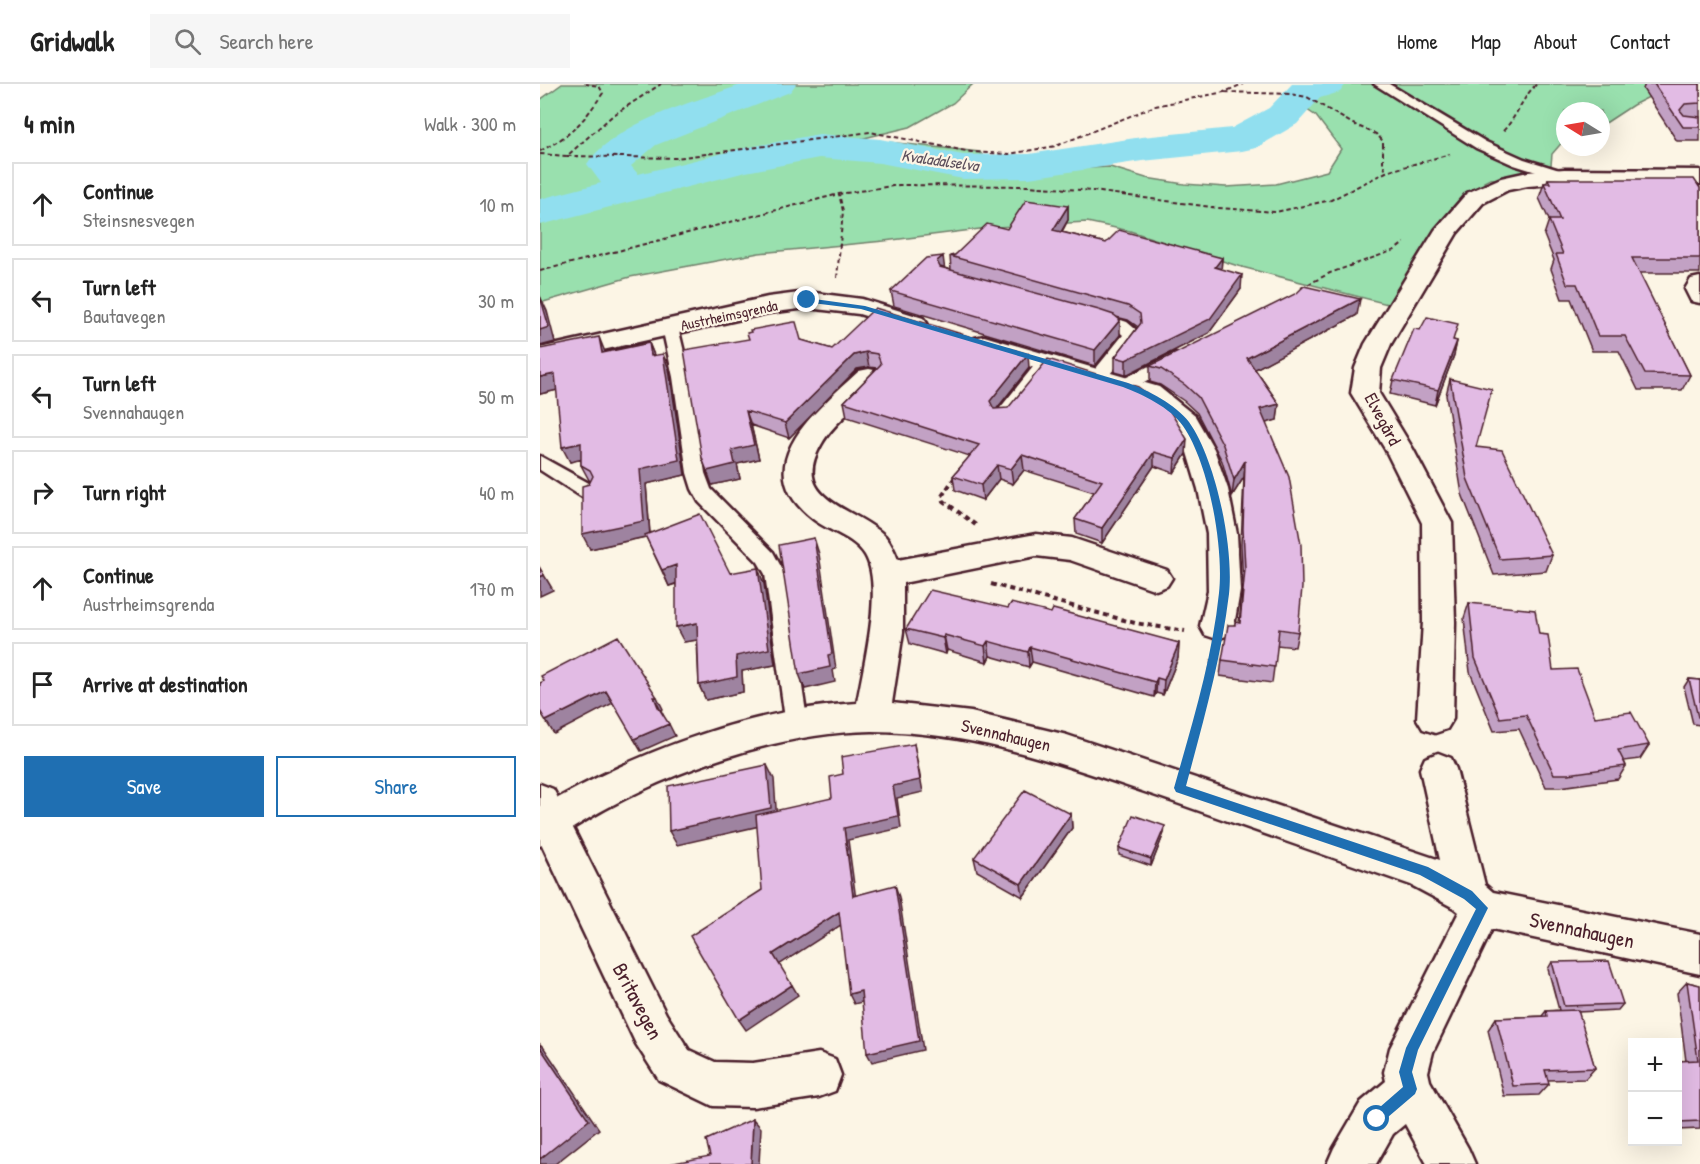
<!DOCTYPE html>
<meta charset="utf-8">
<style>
:root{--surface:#fff;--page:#f6f6f6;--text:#222;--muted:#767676;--line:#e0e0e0;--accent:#1f6fb2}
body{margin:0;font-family:"Patrick Hand",sans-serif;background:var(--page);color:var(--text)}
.controls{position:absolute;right:18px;bottom:18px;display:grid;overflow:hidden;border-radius:0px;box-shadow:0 6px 24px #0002}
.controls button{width:54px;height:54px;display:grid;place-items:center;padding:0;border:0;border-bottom:2px solid var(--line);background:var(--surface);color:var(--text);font:30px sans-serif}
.compass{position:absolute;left:1016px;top:18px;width:54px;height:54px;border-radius:50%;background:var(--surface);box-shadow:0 6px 24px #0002;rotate:281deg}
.stop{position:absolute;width:18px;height:18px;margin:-14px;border:4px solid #1f6fb2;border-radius:50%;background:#fff}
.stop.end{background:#1f6fb2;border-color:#fff;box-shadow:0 2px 6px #0008}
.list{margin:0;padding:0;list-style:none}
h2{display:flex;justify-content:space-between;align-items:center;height:78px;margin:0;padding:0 24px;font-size:26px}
h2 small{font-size:20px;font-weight:400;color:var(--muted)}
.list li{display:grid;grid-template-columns:39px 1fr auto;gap:18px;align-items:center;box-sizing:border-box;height:84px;margin:0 12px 12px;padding:0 12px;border:2px solid var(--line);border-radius:0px}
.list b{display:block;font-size:22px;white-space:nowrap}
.list p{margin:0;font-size:20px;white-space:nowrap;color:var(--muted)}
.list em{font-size:20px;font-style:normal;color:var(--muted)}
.actions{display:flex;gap:12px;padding:18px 24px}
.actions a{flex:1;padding:14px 0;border:2px solid var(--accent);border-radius:0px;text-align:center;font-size:21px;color:var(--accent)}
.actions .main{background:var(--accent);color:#fff}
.icon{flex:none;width:33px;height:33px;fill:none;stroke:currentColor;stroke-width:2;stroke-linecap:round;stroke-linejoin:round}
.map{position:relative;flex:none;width:1160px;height:1080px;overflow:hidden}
header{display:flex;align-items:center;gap:36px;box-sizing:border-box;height:84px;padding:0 30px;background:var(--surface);border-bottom:2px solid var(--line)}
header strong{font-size:28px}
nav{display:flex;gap:33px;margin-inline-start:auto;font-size:21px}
.search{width:420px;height:54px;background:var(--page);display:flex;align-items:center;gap:15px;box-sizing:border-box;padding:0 21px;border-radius:0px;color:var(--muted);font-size:22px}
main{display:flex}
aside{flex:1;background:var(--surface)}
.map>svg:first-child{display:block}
.green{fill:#99e0ae;stroke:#72806c;stroke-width:1.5}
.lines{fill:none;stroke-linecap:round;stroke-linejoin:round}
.river{fill:#91dfef;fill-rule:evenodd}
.service-casing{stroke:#4a1f2b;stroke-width:5}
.minor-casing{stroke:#4a1f2b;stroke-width:5}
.path-far2{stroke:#4a1f2b;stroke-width:2;stroke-dasharray:4.5 3;stroke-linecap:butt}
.path-far1{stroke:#4a1f2b;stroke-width:4;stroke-dasharray:5 4;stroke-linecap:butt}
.path{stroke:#4a1f2b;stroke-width:4.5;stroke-dasharray:8 5;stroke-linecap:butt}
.service{fill:#fcf5e5;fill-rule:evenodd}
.minor{fill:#fcf5e5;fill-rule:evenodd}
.wall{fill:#c2a1c4;stroke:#4a1f2b;stroke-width:1.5}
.shaded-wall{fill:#9e83a0;stroke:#4a1f2b;stroke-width:1.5}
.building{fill:#e2bbe4;stroke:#4a1f2b;stroke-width:1.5}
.route{fill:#1f6fb2}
.labels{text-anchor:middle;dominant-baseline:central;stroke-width:4.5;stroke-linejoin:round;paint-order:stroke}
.far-street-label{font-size:15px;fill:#4a1f2b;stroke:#fcf5e5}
.far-water-label{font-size:16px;font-style:italic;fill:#5c4f5c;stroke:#fcf5e5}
.street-label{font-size:18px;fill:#4a1f2b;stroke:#fcf5e5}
.near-street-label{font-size:21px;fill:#4a1f2b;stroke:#fcf5e5}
</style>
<header>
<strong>Gridwalk</strong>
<div class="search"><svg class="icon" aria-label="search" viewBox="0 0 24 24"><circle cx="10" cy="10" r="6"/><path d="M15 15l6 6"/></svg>Search here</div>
<nav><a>Home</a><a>Map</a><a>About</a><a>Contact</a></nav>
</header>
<main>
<aside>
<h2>4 min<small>Walk · 300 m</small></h2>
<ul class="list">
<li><svg class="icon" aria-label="ahead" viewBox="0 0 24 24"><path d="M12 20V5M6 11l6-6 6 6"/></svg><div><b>Continue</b><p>Steinsnesvegen</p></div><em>10 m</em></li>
<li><svg class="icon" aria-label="left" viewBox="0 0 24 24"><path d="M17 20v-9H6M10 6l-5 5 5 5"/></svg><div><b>Turn left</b><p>Bautavegen</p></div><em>30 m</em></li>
<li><svg class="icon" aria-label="left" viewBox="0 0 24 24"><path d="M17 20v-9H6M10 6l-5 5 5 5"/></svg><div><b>Turn left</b><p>Svennahaugen</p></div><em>50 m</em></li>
<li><svg class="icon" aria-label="right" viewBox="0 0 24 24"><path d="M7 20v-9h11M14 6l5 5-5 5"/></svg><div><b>Turn right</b></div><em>40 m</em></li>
<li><svg class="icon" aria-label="ahead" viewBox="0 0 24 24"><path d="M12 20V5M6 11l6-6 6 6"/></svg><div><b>Continue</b><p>Austrheimsgrenda</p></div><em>170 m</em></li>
<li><svg class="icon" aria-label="arrive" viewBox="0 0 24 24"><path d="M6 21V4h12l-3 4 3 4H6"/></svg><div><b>Arrive at destination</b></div></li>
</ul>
<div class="actions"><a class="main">Save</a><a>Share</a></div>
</aside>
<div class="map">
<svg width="1160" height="1080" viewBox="0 0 1160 1080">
<rect width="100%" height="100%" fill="#fcf5e5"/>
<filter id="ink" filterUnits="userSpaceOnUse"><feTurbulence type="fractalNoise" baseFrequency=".0167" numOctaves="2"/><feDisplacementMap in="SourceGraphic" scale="12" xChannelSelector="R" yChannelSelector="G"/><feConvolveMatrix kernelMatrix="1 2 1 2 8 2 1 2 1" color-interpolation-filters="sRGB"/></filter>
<g filter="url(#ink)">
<!-- green -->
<path class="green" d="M 22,0 L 433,0 L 413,19 L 370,43 L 320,55 L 440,68 L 444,74 L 479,82 L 527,85 L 570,83 L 606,94 L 644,100 L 686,103 L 736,100 L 787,87 L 801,65 L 776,32 L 754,17 L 767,6 L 787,0 L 1135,0 L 1093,21 L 1061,42 L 1061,27 L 1025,27 L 1025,55 L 1012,70 L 1010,92 L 950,95 L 944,98 L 948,105 L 863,224 L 698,182 L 590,147 L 547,138 L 456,143 L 344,157 L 219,169 L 90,193 L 0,219 L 0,16 Z"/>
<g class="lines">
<!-- river -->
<path class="river" d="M 203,0 L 256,0 L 250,8 L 116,61 L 91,82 L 98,90 L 204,64 L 279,50 L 340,55 L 423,71 L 489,70 L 602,53 L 692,44 L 729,24 L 752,0 L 806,0 L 800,8 L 780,14 L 757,40 L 716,64 L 702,67 L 602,77 L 489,94 L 423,95 L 340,79 L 279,74 L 206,88 L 0,141 L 0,115 L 61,99 L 47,80 C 77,37 155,18 203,0 Z"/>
<defs>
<path id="service" d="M 834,0 L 849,0 L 946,58 L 984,75 L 1029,89 L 1031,92 L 1024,96 L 1019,95 L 974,81 L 936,64 Z
M 554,227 L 587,238 L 600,249 L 597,258 L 564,297 L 552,297 L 549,293 L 583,251 L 575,244 L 548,235 L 546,232 L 548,229 Z
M 130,238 L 138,243 L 150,293 L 165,389 L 171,405 L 233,468 L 245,490 L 268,642 L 265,649 L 257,651 L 249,649 L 246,642 L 225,490 L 218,478 L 159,418 L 152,405 L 147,389 L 133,293 L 122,243 Z
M 635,269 L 641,270 L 643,274 L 641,278 L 591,305 L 579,305 L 576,301 L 579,297 Z
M 499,282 L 505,283 L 508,287 L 505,291 L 468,337 L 456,337 L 453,333 L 456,329 L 493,283 Z
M 0,372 L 56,403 L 58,408 L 56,413 L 49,415 L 42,413 L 0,386 Z"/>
<path id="minor" d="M 1024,85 L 1160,86 L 1160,100 L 1024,99 L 988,102 L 968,106 L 943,119 L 917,149 L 851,260 L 841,284 L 839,309 L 873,365 L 912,439 L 915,538 L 913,635 L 907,645 L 895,649 L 883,645 L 877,635 L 883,538 L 882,439 L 845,365 L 811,309 L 815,284 L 825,260 L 895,146 L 927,109 L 961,94 L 988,88 Z
M 1160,193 L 1160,219 L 1151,217 L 1145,205 L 1151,195 Z
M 267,208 L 322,215 L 383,234 L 387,239 L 383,244 L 374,247 L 319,230 L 267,224 L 228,229 L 0,280 L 0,264 L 228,213 Z
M 444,252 L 619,303 L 655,332 L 674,365 L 688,405 L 697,450 L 700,507 L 694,542 L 689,551 L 677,555 L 665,551 L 660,542 L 668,507 L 667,450 L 658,405 L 646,365 L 634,344 L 599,315 L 435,266 L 431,260 L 435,254 Z
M 329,285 L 339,287 L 342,293 C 326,318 296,334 281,361 C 249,417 316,423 345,452 C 351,459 355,468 358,476 L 496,450 L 532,454 L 627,486 L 632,494 L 627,502 L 616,506 L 530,476 L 496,472 L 363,499 L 363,548 L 352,619 L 431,628 L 527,651 L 900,776 L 880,685 L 885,674 L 898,669 L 911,674 L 916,685 L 945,801 L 953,808 L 1160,850 L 1160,890 L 952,845 L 893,968 L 888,988 L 890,997 L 928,1064 L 935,1080 L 887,1080 L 865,1040 L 853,1050 L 836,1080 L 787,1080 L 794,1064 L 821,1018 L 846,997 L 844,988 L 850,964 L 919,828 L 914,824 L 871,801 C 791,773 711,745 631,717 C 534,684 436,647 332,647 C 234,648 115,692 33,744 L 126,930 L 149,966 L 175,978 L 213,979 L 279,969 L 295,975 L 301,991 L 295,1007 L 279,1013 L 213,1023 L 173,1022 L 119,996 L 96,960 L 2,761 L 0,762 L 0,700 L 13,705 L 18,714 C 108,664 213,625 317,619 C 323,584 344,502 325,471 C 314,453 288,447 273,435 C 204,382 277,326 319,287 Z"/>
</defs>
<!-- service casing -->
<use href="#service" class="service-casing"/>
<!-- minor casing -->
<use href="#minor" class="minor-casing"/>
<!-- path-far2 -->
<path class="path-far2" d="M 685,8 L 750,10 L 767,13 L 813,40 L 836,50 L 843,57 L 843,79 L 846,88
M 963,47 C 977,33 982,13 997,0
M 0,67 C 31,52 44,37 63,9 L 59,2 L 46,0
M 0,70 L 27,72 L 72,32 L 121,0
M 27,72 L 136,74 L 330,48 L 431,68 L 469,70 L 516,62 L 615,22 L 684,8 L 703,0
M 0,187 L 299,110 L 359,101 L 488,102 L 553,107 L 678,124 L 736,128 L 791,116 L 846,88 L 910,70
M 297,194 L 303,127 L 299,110
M 761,204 L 790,189 L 855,166 L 864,159"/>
<!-- path-far1 -->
<path class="path-far1" d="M 415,393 L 402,412 L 404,417 L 437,442
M 451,500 L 595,539 L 645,547
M 665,616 L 673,573"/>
<!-- path -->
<path class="path" d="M 648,673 L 665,614"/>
<!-- service -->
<use href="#service" class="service"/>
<!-- minor -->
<use href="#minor" class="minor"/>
</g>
<!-- wall -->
<path class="wall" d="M 1105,0 L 1160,0 L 1160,57 L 1137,57 L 1103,5 Z
M 1008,95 L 1160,104 L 1160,189 L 1099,189 L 1150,291 L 1142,306 L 1098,306 L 1079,267 L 1052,267 L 1031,215 L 1022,215 L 1011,185 L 1014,176 L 1004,151 L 1009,136 L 999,114 L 1004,99 L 1006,99 Z
M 528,122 L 528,136 L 522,148 L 566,159 L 682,174 L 681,185 L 701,205 L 669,249 L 586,291 L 575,288 L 575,273 L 598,243 L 588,236 L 576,233 L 580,251 L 555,282 L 354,222 L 351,207 L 404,184 L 411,186 L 410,172 L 415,171 L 467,145 Z
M 817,231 L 715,285 L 739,320 L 737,336 L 726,339 L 758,548 L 755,563 L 737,561 L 732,599 L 680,592 L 682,576 L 694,541 L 699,539 L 703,501 L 701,461 L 704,393 L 692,412 L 682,377 L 657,329 L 644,317 L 620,301 L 610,298 L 610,282 Z
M 261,256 L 292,265 L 489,284 L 457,325 L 646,370 L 634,389 L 614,382 L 562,459 L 536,450 L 535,435 L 554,408 L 484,386 L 473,400 L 459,395 L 443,416 L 415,406 L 413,392 L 430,372 L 307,333 L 304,318 L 337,284 L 329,283 L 317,285 L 249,354 L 211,341 L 219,375 L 197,380 L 200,395 L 172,401 L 162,374 Z
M 913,256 L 917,257 L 914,271 L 895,321 L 850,310 L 853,296 Z
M 109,259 L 114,271 L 129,285 L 145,391 L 106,400 L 110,449 L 190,489 L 224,500 L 235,581 L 202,587 L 203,608 L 166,616 L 159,601 L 157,556 L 144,558 L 136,500 L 129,502 L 106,453 L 50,465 L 49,400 L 51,397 L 49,396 L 41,381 L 41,375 L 30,378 L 17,306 L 0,310 L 0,265 L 65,268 Z
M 910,295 L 936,363 L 1012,471 L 1006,487 L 954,491 L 922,410 L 906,311 Z
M 929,519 L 999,550 L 1013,586 L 1055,633 L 1109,661 L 1100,675 L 1084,677 L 1086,682 L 1078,695 L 1020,703 L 1006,703 L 979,645 L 954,647 L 930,588 L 924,534 Z
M 511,529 L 639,559 L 638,574 L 623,611 L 616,609 L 614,613 L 492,578 L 489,583 L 450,572 L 447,578 L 407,566 L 406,570 L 370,560 L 366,545 Z
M 1149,595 L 1160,596 L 1160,641 L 1153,640 L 1144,603 Z
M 531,730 L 532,744 L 483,813 L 437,787 L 434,774 Z
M 624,749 L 611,782 L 579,771 L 579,764 Z
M 1012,878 L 1083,920 L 1078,926 L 1038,928 L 1055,984 L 1045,995 L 1008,996 L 1009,1000 L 999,1011 L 964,1012 L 948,946 L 956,934 L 1002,932 L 1006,927 L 1019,926 L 1008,885 Z
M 1147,898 L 1160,901 L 1160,1045 L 1137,1046 L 1137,977 L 1146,977 L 1137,909 Z"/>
<!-- shaded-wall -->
<path class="shaded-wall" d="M 528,122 L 528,136 L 514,160 L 513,146 Z
M 403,172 L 405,187 L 399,192 L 397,177 Z
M 682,174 L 681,188 L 675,183 Z
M 702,191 L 701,205 L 669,249 L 586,291 L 586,276 Z
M 0,212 L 7,227 L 15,258 L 0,262 Z
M 820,215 L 817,231 L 706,290 L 707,274 Z
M 580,236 L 580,251 L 555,282 L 555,266 Z
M 59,253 L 65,268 L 62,269 Z
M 917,257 L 914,271 L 895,321 L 898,306 Z
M 109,259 L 115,274 L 111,272 Z
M 326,268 L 329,283 L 317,285 L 249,354 L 245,339 L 314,271 Z
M 123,270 L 129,285 L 145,391 L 106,400 L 110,452 L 50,465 L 42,450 L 100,385 Z
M 488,270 L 489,284 L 451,332 L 450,317 Z
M 15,290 L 22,305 L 0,310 L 0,293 Z
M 739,320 L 737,336 L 718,341 L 720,325 Z
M 206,327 L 211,341 L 219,375 L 197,380 L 200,395 L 172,401 L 167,387 L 192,366 Z
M 647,355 L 646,370 L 634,389 L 635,374 Z
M 41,359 L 48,374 L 30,378 L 22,363 Z
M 614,368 L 614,382 L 562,459 L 562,444 Z
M 482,371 L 484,386 L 473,400 L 471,385 Z
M 705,377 L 704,393 L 692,412 L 694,396 Z
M 457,381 L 459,395 L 443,416 L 441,401 Z
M 274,454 L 279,470 L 296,585 L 293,586 L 295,598 L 265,605 L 259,590 Z
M 136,481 L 143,497 L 129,502 L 122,486 Z
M 218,484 L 224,500 L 235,581 L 202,587 L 203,608 L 166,616 L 159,601 L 196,572 Z
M 4,491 L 13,506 L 0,512 L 0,493 Z
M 157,539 L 164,555 L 144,558 L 136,543 Z
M 404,551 L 407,566 L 406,570 L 403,554 Z
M 448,557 L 450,572 L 447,578 L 445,562 Z
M 639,559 L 638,574 L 623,611 L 624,596 Z
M 490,563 L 492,578 L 489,583 L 488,568 Z
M 617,594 L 616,609 L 614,613 L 615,598 Z
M 66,607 L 73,619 L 14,650 L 6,637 Z
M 114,613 L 117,613 L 123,625 L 121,626 L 125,635 Z
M 129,640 L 135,652 L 101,667 L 94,655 Z
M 374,660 L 383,708 L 357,714 L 361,744 L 308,756 L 317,823 L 313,812 L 304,744 L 353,702 Z
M 227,681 L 234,695 L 237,738 L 137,761 L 129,747 Z
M 531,730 L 532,744 L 483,813 L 481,800 Z
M 625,742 L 624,749 L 611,782 L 611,775 Z
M 355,801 L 359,813 L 383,966 L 332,978 L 327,969 Z
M 299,828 L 304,839 L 239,881 L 233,870 Z
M 252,901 L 258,911 L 206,946 L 199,936 Z
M 321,907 L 326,917 L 314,920 L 309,910 Z
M 0,960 L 4,964 L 59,1045 L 15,1080 L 0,1080 Z
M 213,1035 L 221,1044 L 219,1080 L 211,1080 Z"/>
<!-- building -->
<path class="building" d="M 1114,0 L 1160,0 L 1160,19 L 1145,20 L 1140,26 L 1144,31 L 1160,33 L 1160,43 L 1143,43 Z
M 1008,95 L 1154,95 L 1160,104 L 1160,174 L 1092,174 L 1150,291 L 1105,290 L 1085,252 L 1058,252 L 1037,200 L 1027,200 L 1016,170 L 1023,170 L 1009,136 L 1020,136 L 1004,99 L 1010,99 Z
M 486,116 L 528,122 L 513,146 L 566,159 L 579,146 L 682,174 L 675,183 L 702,191 L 670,235 L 586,276 L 575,273 L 601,239 L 600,230 L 588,222 L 410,172 L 415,171 L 447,140 L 467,145 Z
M 403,172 L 397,177 L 400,183 L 559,226 L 574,231 L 580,236 L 555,266 L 351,207 L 386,174 Z
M 764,202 L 820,215 L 707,274 L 739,320 L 720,325 L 749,393 L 761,461 L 762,503 L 758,548 L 739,545 L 735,583 L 682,576 L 688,541 L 695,541 L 695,538 L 700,539 L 705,485 L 703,445 L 705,377 L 694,396 L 683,361 L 658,313 L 645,301 L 621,285 L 610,282 L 757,209 Z
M 0,212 L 9,243 L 0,246 Z
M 335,224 L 488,270 L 450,317 L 454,325 L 468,324 L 508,275 L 598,303 L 630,327 L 647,355 L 635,374 L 614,368 L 562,444 L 535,435 L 562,397 L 482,371 L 471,385 L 457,381 L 441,401 L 413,392 L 439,361 L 304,318 L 341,280 L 337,270 L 326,268 L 314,271 L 245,339 L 206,327 L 214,361 L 192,366 L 195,380 L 167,387 L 162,374 L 144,266 L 209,255 L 207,249 L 211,248 L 210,246 L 254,238 L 256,238 L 261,256 L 292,265 Z
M 887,233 L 918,240 L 913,256 L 917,257 L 898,306 L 853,296 L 874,245 L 880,246 Z
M 59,253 L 62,269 L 109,259 L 111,272 L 123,270 L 139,376 L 100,385 L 104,437 L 42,450 L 42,402 L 49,400 L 53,392 L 50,386 L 41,381 L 41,359 L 22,363 L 15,290 L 0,293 L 0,265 Z
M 910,295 L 952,305 L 936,363 L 962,366 L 1012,471 L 960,475 L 927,394 Z
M 160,430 L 190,489 L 218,484 L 229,565 L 196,572 L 197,593 L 159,601 L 157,539 L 136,543 L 136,481 L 122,486 L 105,451 Z
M 274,454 L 292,570 L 288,571 L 290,583 L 259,590 L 239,461 Z
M 0,484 L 4,491 L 0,493 Z
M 390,506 L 468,524 L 471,519 L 511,529 L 513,525 L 639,559 L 624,596 L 617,594 L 615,598 L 490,563 L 488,568 L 448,557 L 445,562 L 404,551 L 403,554 L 366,545 Z
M 929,519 L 995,526 L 999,550 L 1008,551 L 1013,586 L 1037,585 L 1055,633 L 1091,628 L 1109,661 L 1078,666 L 1086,682 L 1028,690 L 1014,690 L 986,631 L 960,634 L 935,574 Z
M 78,552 L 117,613 L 114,613 L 118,623 L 129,640 L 94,655 L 66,607 L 6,637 L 0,627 L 0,599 L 4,597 L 1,592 Z
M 1149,595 L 1160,596 L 1160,633 L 1158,633 Z
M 374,660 L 380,696 L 353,702 L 358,732 L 304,744 L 313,812 L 355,801 L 379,957 L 327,969 L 321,907 L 309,910 L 299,828 L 233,870 L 252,901 L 199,936 L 150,852 L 222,806 L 216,731 L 292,714 L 290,693 L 303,690 L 301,673 Z
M 227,681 L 231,724 L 129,747 L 128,702 Z
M 485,706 L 531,730 L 481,800 L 434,774 Z
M 593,731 L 625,742 L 611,775 L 579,764 Z
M 1069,877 L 1083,920 L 1024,922 L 1012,878 Z
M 1147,898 L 1160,901 L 1160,1037 L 1139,1038 L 1137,1034 L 1137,977 L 1158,976 Z
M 1038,926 L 1055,984 L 1005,986 L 1009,1000 L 973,1002 L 956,934 L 1007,932 L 1006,927 Z
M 0,963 L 49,1036 L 0,1075 Z
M 213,1035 L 211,1080 L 129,1080 L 170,1072 L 166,1056 Z"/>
</g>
<!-- route -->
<path class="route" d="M 267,214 L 325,222 L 588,299 C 608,306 636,321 649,338 C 676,376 694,464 689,510 C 681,576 663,638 646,702 L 888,783 L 932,807 L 948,824 L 878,966 L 872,988 L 877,1005 L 875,1010 L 841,1039 L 837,1041 L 832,1039 L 830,1035 L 832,1030 L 863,1003 L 859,988 L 866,964 L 936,825 L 924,815 L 880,791 L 636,708 L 634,704 C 652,640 672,576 679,509 C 684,464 669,379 643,342 C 631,324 602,310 583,303 L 321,225 L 264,218 Z"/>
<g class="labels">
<!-- far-street labels -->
<g class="far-street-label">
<text transform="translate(189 231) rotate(-12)">Austrheimsgrenda</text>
</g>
<!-- far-water labels -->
<g class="far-water-label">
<text transform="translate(400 76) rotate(8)">Kvaladalselva</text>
</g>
<!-- street labels -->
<g class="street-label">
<text transform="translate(843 335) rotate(62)">Elvegård</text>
<text transform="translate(466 651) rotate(13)">Svennahaugen</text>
</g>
<!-- near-street labels -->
<g class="near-street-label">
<text transform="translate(1042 846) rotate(12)">Svennahaugen</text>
<text transform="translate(98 917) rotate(62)">Britavegen</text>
</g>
</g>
</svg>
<div class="controls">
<button>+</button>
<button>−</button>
</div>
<svg class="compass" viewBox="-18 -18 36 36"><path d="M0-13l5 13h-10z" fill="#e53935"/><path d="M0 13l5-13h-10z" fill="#767676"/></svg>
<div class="stop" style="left:837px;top:1035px"></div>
<div class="stop end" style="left:267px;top:216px"></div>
</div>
</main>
